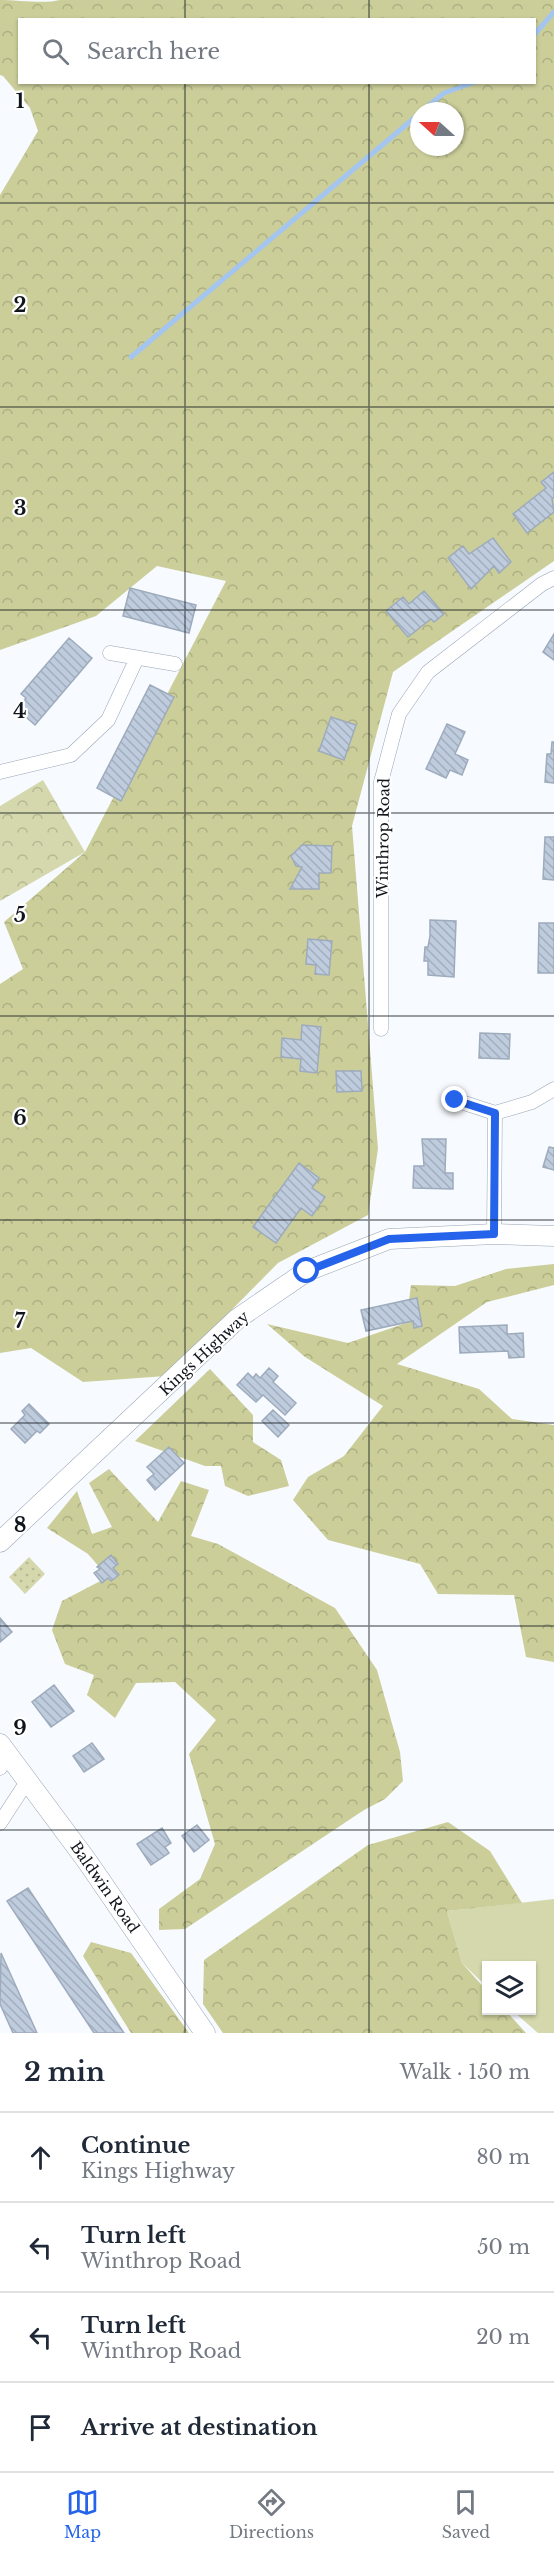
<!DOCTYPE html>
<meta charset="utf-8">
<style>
:root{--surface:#fff;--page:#f6f6f7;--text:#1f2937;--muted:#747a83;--line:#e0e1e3;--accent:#2563eb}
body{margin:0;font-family:"Libre Baskerville",serif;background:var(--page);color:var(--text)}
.controls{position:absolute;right:18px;bottom:18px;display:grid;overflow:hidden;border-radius:0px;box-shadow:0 2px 4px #0004}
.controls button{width:54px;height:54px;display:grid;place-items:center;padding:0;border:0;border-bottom:2px solid var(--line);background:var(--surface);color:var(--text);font:30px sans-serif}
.compass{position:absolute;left:410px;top:102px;width:54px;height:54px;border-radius:50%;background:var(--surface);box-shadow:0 2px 4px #0004;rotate:291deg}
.stop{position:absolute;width:18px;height:18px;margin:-14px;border:4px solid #2563eb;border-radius:50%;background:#fff}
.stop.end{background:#2563eb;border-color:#fff;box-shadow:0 2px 6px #0008}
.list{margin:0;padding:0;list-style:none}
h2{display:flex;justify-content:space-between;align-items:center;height:78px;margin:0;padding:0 24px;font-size:26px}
h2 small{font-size:20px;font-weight:400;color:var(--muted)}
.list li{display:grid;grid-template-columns:39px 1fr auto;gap:18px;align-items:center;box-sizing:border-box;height:90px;padding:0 24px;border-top:2px solid var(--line)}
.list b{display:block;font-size:22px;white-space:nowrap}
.list p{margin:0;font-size:20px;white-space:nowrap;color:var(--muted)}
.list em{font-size:20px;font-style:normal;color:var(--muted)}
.icon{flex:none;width:33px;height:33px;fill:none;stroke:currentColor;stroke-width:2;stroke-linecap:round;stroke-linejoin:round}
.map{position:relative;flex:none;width:554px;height:2033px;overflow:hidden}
.search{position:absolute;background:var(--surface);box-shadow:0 2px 4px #0004;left:18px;right:18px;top:18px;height:66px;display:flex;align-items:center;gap:15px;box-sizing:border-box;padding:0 21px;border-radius:0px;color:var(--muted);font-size:22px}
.sheet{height:438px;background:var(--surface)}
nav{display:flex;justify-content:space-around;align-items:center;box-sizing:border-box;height:84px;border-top:2px solid var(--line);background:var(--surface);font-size:16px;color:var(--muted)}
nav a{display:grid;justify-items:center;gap:3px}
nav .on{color:var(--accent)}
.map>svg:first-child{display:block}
.grass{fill:#d5d8ac}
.forest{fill:url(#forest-crowns);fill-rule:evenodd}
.park{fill:url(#park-crowns)}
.garden{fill:url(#garden-dots)}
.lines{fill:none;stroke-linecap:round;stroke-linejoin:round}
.stream{stroke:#a3c5ef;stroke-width:5}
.building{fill:url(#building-back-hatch);stroke:#9dabbc;stroke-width:1.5}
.street-casing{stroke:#98a5b6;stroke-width:15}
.secondary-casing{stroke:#98a5b6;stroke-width:21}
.street{stroke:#fff;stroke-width:14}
.secondary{stroke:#fff;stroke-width:20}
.route{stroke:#2563eb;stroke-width:8}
.grid{fill:none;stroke:#10151b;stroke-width:1.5;stroke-opacity:0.55}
.labels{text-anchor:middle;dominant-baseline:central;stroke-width:4.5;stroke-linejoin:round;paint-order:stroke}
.street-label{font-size:15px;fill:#10151b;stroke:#fff}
.grid-label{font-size:20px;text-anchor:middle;font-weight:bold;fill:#10151b;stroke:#fff;stroke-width:4.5;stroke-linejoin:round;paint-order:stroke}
</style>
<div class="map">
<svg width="554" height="2033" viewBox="0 0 554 2033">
<defs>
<pattern id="forest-crowns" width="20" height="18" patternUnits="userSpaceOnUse" patternTransform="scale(1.5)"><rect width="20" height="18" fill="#cbce99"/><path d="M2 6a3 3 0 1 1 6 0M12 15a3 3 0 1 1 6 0" fill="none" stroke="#adb083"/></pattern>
<pattern id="park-crowns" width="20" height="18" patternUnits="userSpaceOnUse" patternTransform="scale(1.5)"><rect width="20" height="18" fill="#d5d8ac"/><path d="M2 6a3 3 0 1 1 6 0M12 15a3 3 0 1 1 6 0" fill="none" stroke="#b6b893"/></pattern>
<pattern id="garden-dots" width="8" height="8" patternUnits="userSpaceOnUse" patternTransform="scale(1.5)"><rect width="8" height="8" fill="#d5d8ac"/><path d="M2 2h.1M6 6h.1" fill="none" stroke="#b6b893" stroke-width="1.8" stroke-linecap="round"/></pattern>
<pattern id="building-back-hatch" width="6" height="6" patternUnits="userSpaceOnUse" patternTransform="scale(1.5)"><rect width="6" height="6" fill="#beccde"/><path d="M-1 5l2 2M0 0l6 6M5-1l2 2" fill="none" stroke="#a2aebe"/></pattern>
</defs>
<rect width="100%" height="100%" fill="#f7fafe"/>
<!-- grass -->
<path class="grass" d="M 554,1899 L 554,2033 L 538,2033 L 513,2011 L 532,2010 L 532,1966 L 486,1966 L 486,1986 L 462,1963 L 447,1911 Z"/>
<!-- forest -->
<path class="forest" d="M 0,0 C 18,0 44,4 60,0 L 554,0 L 554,561 L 393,672 L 352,826 L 378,1149 L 368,1215 L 278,1263 L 166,1376 L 83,1382 L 31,1348 L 0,1353 L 0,984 L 23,969 L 4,922 L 85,852 L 226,581 L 157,566 L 96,616 L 0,650 L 0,195 L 38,131 L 30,108 L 3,76 L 0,75 ZM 20,20 L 534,20 L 534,82 L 20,82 ZM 419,111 L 455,111 L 455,147 L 419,147 Z
M 554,1264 L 554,1285 L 487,1302 L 397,1364 L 479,1389 L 512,1419 L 554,1425 L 554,1662 L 526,1657 L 514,1595 L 438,1594 L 420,1564 L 328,1540 L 293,1500 L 308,1477 L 344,1456 L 383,1406 L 305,1357 L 267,1324 L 348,1343 L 406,1323 L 411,1285 L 455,1286 L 506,1269 Z
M 210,1369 L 253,1415 L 253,1442 L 281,1460 L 289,1486 L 248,1496 L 225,1486 L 221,1466 L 205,1466 L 135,1441 Z
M 109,1469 L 158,1522 L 181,1481 L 209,1490 L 191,1536 L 218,1544 L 335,1608 L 377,1670 L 400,1752 L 403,1781 L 385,1799 L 364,1810 L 185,1929 L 159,1930 L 159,1909 L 200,1879 L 215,1844 L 189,1754 L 216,1720 L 175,1682 L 136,1683 L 115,1718 L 87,1695 L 94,1675 L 65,1664 L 52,1630 L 62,1601 L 108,1577 L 88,1554 L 47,1528 L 77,1491 L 92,1534 L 112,1527 L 89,1483 Z
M 448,1822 L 490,1851 L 522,1903 L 447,1911 L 462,1963 L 486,1990 L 486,2010 L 506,2011 L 526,2033 L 223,2033 L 203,2004 L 204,1960 L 368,1845 Z
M 91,1942 L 131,1953 L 189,2033 L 131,2033 L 83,1956 Z"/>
<!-- park -->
<path class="park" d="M 43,780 L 85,852 L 0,901 L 0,806 Z"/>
<!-- garden -->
<path class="garden" d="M 29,1557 L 45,1574 L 25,1594 L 9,1577 Z"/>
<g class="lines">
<!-- stream -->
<path class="stream" d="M 534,35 L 554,12
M 422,111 L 444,93 L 475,82
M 131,357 L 419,114"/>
</g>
<!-- building -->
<path class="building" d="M 554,472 L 554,497 L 552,499 L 554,512 L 527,533 L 513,514 L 546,488 L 541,482 Z
M 493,538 L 511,562 L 499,573 L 494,566 L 471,589 L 448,558 L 463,546 L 469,554 Z
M 130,588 L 196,605 L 189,633 L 123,616 Z
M 424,591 L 444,614 L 434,622 L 431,619 L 408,637 L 386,611 L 403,597 L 409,604 Z
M 554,634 L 554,660 L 543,652 Z
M 69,638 L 92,658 L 35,725 L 17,709 L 26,698 L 21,694 Z
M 150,685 L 174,697 L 121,801 L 97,788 Z
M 331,717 L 356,725 L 344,760 L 319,751 Z
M 447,724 L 465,732 L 455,754 L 468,760 L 462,775 L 450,770 L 446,778 L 426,769 Z
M 552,742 L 554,742 L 554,783 L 545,782 L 547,754 L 551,754 Z
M 545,837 L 554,837 L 554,880 L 543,879 Z
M 302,845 L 332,846 L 331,873 L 319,873 L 319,889 L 290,889 L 302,867 L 296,866 L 291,856 Z
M 430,920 L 456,921 L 454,977 L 428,975 L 428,961 L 424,961 L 425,947 L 428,947 L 430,936 Z
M 539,923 L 554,923 L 554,973 L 538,973 Z
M 308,939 L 332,941 L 329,975 L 315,974 L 316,965 L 306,964 Z
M 302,1025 L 321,1027 L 317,1073 L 300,1071 L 301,1059 L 281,1057 L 282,1038 L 301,1040 Z
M 480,1033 L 510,1034 L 509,1059 L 479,1058 Z
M 336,1071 L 361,1071 L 362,1091 L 337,1092 Z
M 422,1139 L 446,1139 L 445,1173 L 453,1173 L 453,1189 L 413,1188 L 414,1166 L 424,1166 Z
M 549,1147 L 554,1148 L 554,1170 L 543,1167 Z
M 299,1163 L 319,1178 L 312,1188 L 325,1197 L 312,1216 L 301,1208 L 276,1243 L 253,1227 Z
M 417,1298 L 422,1326 L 414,1328 L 413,1321 L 366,1331 L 361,1310 Z
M 507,1325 L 507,1334 L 523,1333 L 524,1357 L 509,1358 L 508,1351 L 460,1353 L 459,1327 Z
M 269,1368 L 278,1376 L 273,1382 L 296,1403 L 285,1415 L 263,1395 L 256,1402 L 237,1385 L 248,1373 L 253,1378 L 256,1374 L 260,1378 Z
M 29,1404 L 49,1424 L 40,1433 L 37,1431 L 25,1443 L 11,1429 L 25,1415 L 22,1411 Z
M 273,1410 L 289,1425 L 278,1437 L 262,1421 Z
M 169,1447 L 184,1463 L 155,1490 L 147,1480 L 154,1474 L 147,1467 Z
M 111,1555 L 118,1564 L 113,1568 L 119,1575 L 111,1581 L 108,1578 L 102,1583 L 94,1573 L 100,1569 L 97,1567 Z
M 0,1618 L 12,1632 L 0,1642 Z
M 54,1685 L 74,1711 L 51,1727 L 32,1702 Z
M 92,1743 L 104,1759 L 84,1772 L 73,1756 Z
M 197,1825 L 209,1840 L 194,1852 L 182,1836 Z
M 162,1828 L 171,1843 L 165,1847 L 169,1853 L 151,1865 L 137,1844 Z
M 28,1888 L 124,2033 L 94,2033 L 7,1901 Z
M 1,1953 L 37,2033 L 13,2033 L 0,2004 Z"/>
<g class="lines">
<defs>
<path id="street" d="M 110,653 L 175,664
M 0,772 L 71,755 L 108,720 L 137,658
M 381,1029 L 381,782 L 399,714 L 428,672 L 542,584 L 554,578
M 455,1100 L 495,1113
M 494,1234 L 495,1113 L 532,1102 L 554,1089
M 0,1768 L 8,1755
M 0,1823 L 28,1780"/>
<path id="secondary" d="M 0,1542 L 237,1319 L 307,1271 L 389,1239 L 494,1234 L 554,1236
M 0,1744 L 87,1861 L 205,2033"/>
</defs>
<!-- street casing -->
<use href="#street" class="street-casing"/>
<!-- secondary casing -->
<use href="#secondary" class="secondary-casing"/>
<!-- street -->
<use href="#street" class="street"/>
<!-- secondary -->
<use href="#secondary" class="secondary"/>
</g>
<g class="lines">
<!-- route -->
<path class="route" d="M 307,1271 L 389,1239 L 494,1234 L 495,1113 L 455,1100"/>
</g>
<!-- grid -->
<path class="grid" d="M 185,0 L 185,20M 369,0 L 369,20M 185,82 L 185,2033M 369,82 L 369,2033M 0,203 L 554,203M 0,407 L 554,407M 0,610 L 554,610M 0,813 L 554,813M 0,1016 L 554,1016M 0,1220 L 554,1220M 0,1423 L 554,1423M 0,1626 L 554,1626M 0,1830 L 554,1830"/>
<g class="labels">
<!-- street labels -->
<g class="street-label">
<text transform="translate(383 838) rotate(-89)">Winthrop Road</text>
<text transform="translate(204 1353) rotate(-43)">Kings Highway</text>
<text transform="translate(105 1887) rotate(55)">Baldwin Road</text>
</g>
</g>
<g class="grid-label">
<text x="20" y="108">1</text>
<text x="20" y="312">2</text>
<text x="20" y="515">3</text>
<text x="20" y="718">4</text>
<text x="20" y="922">5</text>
<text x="20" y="1125">6</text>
<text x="20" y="1328">7</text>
<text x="20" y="1532">8</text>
<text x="20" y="1735">9</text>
</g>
</svg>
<div class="controls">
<button><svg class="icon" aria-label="layers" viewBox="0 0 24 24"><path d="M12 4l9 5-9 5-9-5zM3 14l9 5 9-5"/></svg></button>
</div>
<svg class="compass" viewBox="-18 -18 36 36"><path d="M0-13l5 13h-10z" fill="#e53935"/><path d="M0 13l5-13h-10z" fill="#747a83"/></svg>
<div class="stop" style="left:307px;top:1271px"></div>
<div class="stop end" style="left:455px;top:1100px"></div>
<div class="search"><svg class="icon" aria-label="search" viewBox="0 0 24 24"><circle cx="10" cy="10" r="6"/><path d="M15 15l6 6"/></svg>Search here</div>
</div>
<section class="sheet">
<h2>2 min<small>Walk · 150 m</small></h2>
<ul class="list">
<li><svg class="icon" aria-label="ahead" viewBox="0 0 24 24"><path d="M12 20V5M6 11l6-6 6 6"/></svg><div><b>Continue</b><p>Kings Highway</p></div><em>80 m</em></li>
<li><svg class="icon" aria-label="left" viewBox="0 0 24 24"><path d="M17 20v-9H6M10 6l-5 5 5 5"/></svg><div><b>Turn left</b><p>Winthrop Road</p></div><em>50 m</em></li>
<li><svg class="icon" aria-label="left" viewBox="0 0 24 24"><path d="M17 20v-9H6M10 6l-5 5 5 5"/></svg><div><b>Turn left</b><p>Winthrop Road</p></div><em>20 m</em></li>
<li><svg class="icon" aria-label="arrive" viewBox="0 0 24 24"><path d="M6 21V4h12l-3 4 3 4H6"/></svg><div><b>Arrive at destination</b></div></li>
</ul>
</section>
<nav>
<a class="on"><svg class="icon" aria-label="map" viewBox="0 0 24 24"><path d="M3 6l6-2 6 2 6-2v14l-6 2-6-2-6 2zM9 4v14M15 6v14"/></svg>Map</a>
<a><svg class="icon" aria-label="directions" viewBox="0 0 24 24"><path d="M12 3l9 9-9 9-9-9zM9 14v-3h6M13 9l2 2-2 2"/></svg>Directions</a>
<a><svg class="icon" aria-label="saved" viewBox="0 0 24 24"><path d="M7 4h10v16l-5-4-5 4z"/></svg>Saved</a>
</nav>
